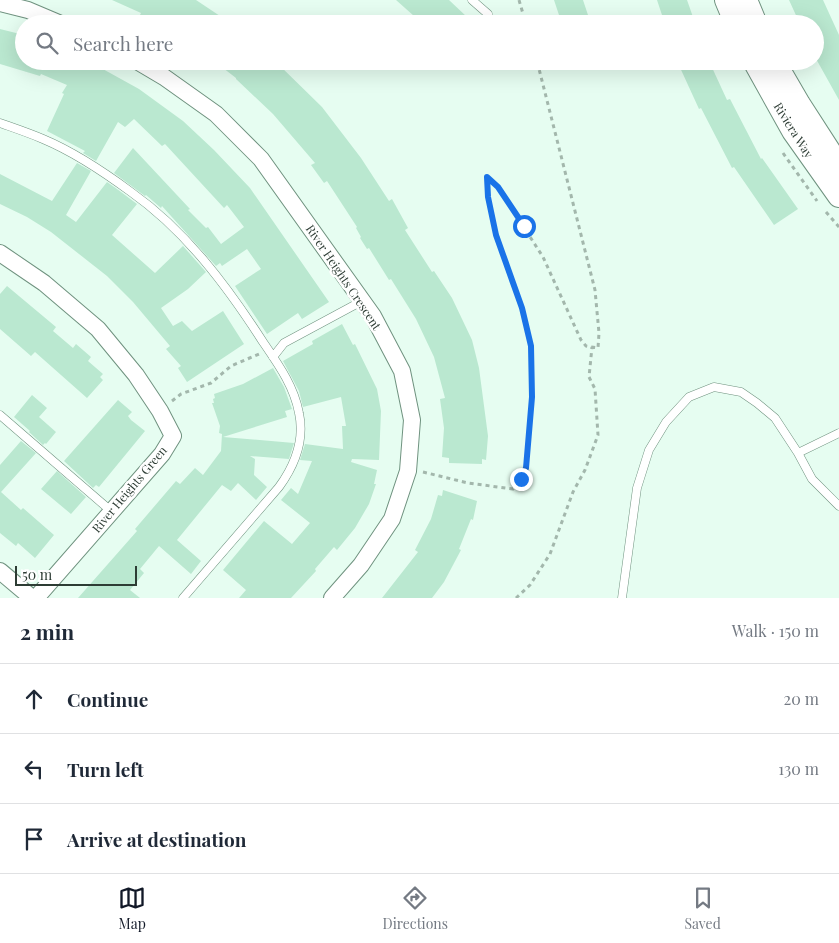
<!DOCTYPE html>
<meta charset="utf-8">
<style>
:root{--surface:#fff;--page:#f6f6f7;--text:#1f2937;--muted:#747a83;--line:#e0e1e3;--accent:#111827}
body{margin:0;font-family:"Playfair Display",serif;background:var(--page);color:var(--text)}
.scale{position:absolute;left:15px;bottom:12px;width:122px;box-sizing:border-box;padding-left:5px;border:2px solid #2d3c34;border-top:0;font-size:14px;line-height:18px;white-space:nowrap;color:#2d3c34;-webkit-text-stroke:4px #fff;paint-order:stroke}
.stop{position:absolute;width:15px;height:15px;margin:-11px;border:4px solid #1a73e8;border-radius:50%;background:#fff}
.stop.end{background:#1a73e8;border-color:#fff;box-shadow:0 1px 5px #0008}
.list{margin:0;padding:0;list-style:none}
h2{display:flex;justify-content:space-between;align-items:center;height:65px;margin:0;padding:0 20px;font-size:21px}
h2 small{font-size:16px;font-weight:400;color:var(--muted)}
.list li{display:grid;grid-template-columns:32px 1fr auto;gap:15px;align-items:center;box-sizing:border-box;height:70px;padding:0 20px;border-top:1px solid var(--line)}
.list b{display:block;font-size:19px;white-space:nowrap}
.list em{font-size:16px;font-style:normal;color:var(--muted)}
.icon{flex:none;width:28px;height:28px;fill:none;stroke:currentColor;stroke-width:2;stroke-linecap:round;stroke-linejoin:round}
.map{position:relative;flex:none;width:839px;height:598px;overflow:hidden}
.search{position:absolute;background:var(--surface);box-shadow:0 5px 20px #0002;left:15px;right:15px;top:15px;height:55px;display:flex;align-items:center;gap:12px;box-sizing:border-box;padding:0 18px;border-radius:28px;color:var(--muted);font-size:19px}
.sheet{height:275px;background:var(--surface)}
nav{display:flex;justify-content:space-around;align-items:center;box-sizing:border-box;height:70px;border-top:1px solid var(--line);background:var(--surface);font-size:14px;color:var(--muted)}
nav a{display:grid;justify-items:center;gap:2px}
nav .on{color:var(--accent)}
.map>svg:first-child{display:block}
.building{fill:#bae8d0}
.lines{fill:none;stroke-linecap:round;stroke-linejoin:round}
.lane-casing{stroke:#6f927f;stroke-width:9}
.street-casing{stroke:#6f927f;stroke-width:18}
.secondary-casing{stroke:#6f927f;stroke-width:24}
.path{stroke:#a3b7ac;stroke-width:3;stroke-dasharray:4 4;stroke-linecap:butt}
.lane{stroke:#fff;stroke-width:8}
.street{stroke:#fff;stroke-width:16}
.secondary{stroke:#fff;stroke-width:22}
.route{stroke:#1a73e8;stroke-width:6}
.labels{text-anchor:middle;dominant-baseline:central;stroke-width:5;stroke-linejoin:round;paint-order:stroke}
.street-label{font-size:12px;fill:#2d3c34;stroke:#fff}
</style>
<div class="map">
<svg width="839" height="598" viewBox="0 0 839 598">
<rect width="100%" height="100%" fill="#e6fdf1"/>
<!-- building -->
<path class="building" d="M 112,0 L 196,0 L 232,24 L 151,24 L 139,17 L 141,13 Z
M 396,0 L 449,0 L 467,17 L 461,24 L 423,24 Z
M 554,0 L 583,0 L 591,24 L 562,24 Z
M 657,0 L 687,0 L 693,17 L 671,24 L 665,24 Z
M 789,0 L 823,0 L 839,35 L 839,100 L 815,57 L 815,24 L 800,24 Z
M 0,29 L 24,35 L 24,61 L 83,61 L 100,70 L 101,68 L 139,89 L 183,121 L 214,150 L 250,188 L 329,302 L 302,319 L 298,313 L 267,334 L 235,286 L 261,269 L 247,249 L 222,266 L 220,263 L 216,266 L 162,206 L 161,208 L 146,195 L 145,196 L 114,173 L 133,148 L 190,209 L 188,210 L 206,228 L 208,227 L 221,244 L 244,227 L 227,205 L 224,208 L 165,144 L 162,146 L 134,119 L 125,127 L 118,122 L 96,161 L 83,153 L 85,151 L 47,131 L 64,94 L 62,93 L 67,85 L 41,74 L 40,76 L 0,64 Z
M 214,61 L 275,61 L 322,107 L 361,158 L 389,201 L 392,199 L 408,228 L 405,230 L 432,272 L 434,271 L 452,298 L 472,340 L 479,368 L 488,436 L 486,460 L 482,459 L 482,464 L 449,463 L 449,458 L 442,457 L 444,428 L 440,399 L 445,398 L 434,357 L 416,319 L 391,279 L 389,280 L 369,248 L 367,249 L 360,238 L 361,237 L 356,228 L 357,227 L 327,181 L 324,183 L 311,165 L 315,163 L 273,114 L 236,79 L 236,78 Z
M 677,61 L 709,61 L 727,100 L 730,99 L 761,159 L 762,158 L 798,209 L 774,225 L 734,167 L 732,168 L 701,108 L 699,109 Z
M 77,163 L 91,171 L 66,215 L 76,222 L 107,182 L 117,189 L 137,204 L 112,235 L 155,273 L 183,246 L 206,272 L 188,289 L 161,308 L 173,326 L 182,321 L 192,331 L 223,311 L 244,344 L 187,382 L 178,368 L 181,366 L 166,349 L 170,346 L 133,302 L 107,276 L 51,232 L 27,217 L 0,204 L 0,174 L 52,201 Z
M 7,286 L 56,327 L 53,331 L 73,348 L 76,344 L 91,357 L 88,361 L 103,374 L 100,377 L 103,380 L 87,398 L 35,352 L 31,356 L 0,329 L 0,294 Z
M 342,324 L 353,345 L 355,344 L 377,389 L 381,411 L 379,460 L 352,459 L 351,462 L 377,470 L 374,484 L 376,484 L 369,504 L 355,528 L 337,550 L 334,547 L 315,569 L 316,571 L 291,598 L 239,598 L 246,590 L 223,570 L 264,521 L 292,544 L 310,523 L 281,500 L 291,488 L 298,494 L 312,461 L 300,460 L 305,444 L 343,449 L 342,426 L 346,426 L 341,397 L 303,407 L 299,391 L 283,361 L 313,344 L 312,341 Z
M 273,368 L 284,387 L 292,409 L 285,411 L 287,417 L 223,437 L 294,443 L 289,459 L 250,456 L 255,459 L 254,475 L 267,487 L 256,500 L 238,483 L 231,491 L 222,485 L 177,540 L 201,561 L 191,574 L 159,546 L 140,569 L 144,573 L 130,590 L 140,598 L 78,598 L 137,531 L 135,529 L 176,481 L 180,484 L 195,468 L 203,475 L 221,451 L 222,434 L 219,433 L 220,426 L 212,403 L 214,403 L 213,399 L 215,398 L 214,394 L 243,384 Z
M 32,395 L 47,408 L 39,417 L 56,432 L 46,444 L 45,443 L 43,445 L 29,432 L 30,431 L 14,417 Z
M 118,400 L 132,412 L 128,416 L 131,420 L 145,431 L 99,487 L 96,485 L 93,488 L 64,461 Z
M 21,441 L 36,453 L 1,492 L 21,510 L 23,508 L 54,535 L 35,558 L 18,543 L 16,546 L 0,533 L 0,465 Z
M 57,471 L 86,497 L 71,514 L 41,489 Z
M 443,490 L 477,501 L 473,520 L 471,519 L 459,549 L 461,550 L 444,582 L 432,598 L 382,598 L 418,552 L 415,550 L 431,519 L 438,495 L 442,496 Z"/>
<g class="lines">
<defs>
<path id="lane" d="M 472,0 L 488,14
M 0,123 C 14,128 29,133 43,139 C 74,152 104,172 131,192 C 186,231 227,286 263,342 C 278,364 294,386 299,413 C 305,441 295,465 279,487 L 183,598
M 273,357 L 284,343 L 362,301
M 0,415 L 111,511
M 798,453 L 839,433
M 622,598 L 637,488 L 649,450 L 666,422 L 689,397 L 714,387 L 741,392 L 757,403 L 775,418 L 798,453 L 812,479 L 839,506"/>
<path id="street" d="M 0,3 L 28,10 L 61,24
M 137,61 L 164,77 L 216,114 L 261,159 L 373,316 L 402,371 L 412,420 L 408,471 L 392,519 L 361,565 L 332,598
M 0,253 L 44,283 L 98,329 L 136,375 L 160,411 L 173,436 L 162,454 L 36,598
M 0,571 L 32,598"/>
<path id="secondary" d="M 726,0 L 736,24
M 746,0 L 756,24
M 754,61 L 793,131 L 839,196
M 774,61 L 799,104 L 839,166"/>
</defs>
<!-- lane casing -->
<use href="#lane" class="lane-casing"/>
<!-- street casing -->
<use href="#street" class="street-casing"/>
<!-- secondary casing -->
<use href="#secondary" class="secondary-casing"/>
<!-- path -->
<path class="path" d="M 519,0 L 526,24
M 783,153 L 817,201
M 826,212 L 839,227
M 172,401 L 181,394 L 211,383 L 231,366 L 259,354
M 423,472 L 468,483 L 513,489 C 530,468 527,454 529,428 C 531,407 532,387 531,366 C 531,359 532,351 531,344 C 520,287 489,236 487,177 L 498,187 L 543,257 L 581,340 L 586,346 L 598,348 L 599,333 L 595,290 L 537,61
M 516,598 L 530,585 L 550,554 L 573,492 L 585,470 L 598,435 L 595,389 L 589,377 L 592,347"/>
<!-- lane -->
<use href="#lane" class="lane"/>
<!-- street -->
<use href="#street" class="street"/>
<!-- secondary -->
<use href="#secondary" class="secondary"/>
</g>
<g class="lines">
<!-- route -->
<path class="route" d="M 521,479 L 526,468 L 532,397 L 531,346 L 522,308 L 496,235 L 488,197 L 487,177 L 498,187 L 524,226"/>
</g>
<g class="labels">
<!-- street labels -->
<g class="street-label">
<text transform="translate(794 130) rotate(58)">Riviera Way</text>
<text transform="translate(344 277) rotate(56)">River Heights Crescent</text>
<text transform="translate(129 489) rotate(-50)">River Heights Green</text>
</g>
</g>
</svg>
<div class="scale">50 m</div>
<div class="stop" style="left:524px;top:226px"></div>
<div class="stop end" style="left:521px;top:479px"></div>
<div class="search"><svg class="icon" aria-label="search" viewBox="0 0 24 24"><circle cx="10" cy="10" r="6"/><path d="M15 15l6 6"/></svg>Search here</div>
</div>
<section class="sheet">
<h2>2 min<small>Walk · 150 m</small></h2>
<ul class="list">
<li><svg class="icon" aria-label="ahead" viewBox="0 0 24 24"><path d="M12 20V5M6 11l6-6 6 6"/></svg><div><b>Continue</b></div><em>20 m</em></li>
<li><svg class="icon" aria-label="left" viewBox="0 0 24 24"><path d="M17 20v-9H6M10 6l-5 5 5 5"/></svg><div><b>Turn left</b></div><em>130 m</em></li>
<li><svg class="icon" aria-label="arrive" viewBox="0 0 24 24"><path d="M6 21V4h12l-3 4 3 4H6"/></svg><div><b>Arrive at destination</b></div></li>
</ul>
</section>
<nav>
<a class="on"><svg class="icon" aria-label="map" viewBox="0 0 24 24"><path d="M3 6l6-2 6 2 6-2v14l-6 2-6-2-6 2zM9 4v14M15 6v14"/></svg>Map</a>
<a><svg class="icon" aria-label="directions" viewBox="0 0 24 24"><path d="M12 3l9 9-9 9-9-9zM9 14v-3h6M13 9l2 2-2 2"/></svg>Directions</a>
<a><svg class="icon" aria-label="saved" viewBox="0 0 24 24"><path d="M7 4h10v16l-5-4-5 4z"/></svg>Saved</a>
</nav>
